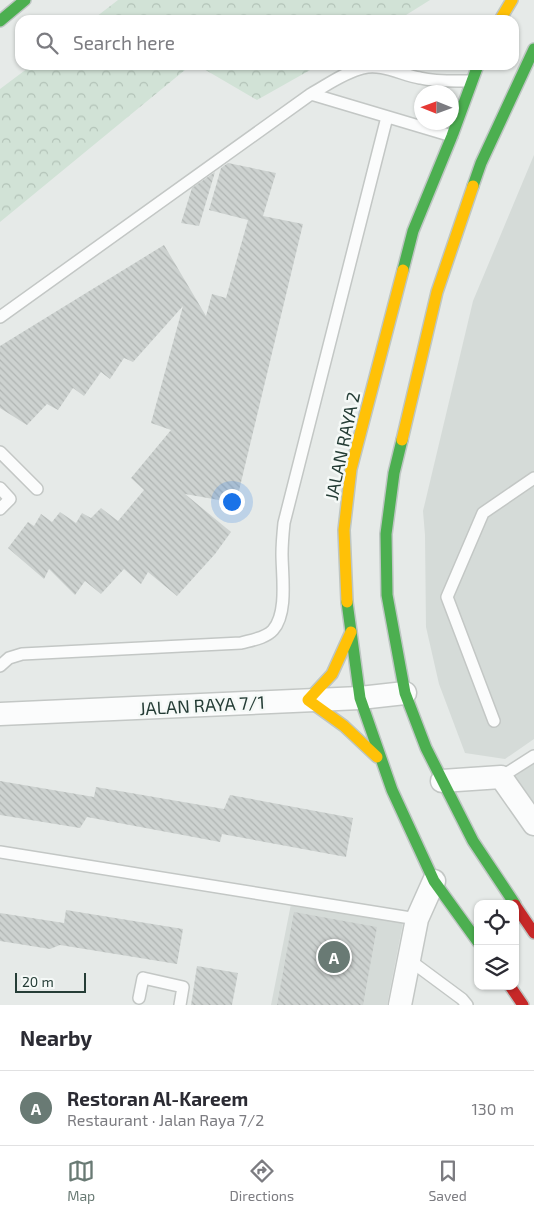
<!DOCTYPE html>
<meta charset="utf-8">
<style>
:root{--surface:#fff;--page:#f7f7f7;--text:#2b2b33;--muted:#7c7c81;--line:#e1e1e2;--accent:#697a74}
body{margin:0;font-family:"Exo 2",sans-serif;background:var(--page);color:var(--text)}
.controls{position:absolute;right:15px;bottom:15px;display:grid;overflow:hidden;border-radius:10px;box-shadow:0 1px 4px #0004}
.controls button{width:45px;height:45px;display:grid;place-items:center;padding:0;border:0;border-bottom:1px solid var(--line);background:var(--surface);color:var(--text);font:25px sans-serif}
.compass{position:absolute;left:414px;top:85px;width:45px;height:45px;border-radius:50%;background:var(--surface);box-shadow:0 1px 4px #0004;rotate:271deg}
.scale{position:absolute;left:15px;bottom:12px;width:71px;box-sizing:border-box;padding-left:5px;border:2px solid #253d36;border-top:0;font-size:14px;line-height:18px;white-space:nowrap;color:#253d36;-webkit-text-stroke:4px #f5f9f7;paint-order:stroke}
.you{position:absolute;left:231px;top:501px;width:18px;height:18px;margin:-12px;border:4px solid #fff;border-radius:50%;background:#1a73e8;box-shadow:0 0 0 8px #1a73e833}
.badge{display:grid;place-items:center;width:32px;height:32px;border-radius:50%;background:var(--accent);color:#fff;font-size:16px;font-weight:700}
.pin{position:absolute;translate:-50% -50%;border:2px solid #fff;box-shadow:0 1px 5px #0006}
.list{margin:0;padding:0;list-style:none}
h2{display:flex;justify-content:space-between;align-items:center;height:65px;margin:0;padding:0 20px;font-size:21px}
h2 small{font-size:16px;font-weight:400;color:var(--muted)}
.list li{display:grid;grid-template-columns:32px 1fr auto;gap:15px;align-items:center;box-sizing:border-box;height:75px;padding:0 20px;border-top:1px solid var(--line)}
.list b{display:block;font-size:19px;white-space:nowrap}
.list p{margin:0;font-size:16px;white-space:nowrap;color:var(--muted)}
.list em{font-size:16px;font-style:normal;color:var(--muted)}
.icon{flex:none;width:28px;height:28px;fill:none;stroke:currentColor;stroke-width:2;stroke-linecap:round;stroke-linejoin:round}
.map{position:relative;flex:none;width:534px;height:1005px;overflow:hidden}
.search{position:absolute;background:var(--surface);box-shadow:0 1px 4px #0004;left:15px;right:15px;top:15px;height:55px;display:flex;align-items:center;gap:12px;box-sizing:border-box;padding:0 18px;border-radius:15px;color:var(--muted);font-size:19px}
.sheet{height:140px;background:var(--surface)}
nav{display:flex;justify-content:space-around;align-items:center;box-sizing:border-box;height:70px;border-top:1px solid var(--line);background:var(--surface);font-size:14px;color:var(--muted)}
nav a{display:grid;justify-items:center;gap:2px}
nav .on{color:var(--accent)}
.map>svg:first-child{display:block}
.built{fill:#d5dbd8}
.forest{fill:url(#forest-crowns)}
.building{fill:url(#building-back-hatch)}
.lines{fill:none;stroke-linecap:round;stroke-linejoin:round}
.lane-casing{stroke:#c3c7c5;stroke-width:14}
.street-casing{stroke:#c3c7c5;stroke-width:25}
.fast-casing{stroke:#bec6c3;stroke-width:14}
.slow-casing{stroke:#bec6c3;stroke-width:14}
.jam-casing{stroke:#bec6c3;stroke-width:14}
.lane{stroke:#fbfcfc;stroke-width:11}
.street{stroke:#fbfcfc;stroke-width:22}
.fast{stroke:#4caf50;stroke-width:11}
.slow{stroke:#ffc107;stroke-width:11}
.jam{stroke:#c62828;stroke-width:11}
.labels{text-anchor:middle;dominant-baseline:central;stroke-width:5;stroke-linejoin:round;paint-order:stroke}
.street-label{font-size:18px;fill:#253d36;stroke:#f5f9f7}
</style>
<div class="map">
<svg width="534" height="1005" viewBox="0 0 534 1005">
<defs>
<pattern id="forest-crowns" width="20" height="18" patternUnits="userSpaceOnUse" patternTransform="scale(1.25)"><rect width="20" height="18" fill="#d1e2d6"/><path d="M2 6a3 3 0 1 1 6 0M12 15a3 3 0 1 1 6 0" fill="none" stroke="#b3c3b8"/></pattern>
<pattern id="building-back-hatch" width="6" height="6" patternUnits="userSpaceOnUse" patternTransform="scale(1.25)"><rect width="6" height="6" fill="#cdd2d0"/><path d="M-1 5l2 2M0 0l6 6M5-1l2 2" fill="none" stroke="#b0b5b3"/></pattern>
</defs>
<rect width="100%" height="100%" fill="#e6eae8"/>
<!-- built -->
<path class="built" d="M 534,155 L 534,739 L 505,759 L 465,753 L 439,684 L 426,627 L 425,535 L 423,511 L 473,301 Z
M 534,763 L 534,806 L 514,777 Z
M 291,904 L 403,923 L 387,1005 L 271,1005 Z"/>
<!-- forest -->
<path class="forest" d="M 118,0 L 430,0 L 398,20 L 92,20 Z
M 32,65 L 191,65 L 0,222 L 0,89 Z
M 197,65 L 319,65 L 257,100 Z"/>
<!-- building -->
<path class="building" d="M 228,163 L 276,173 L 263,216 L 303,224 L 236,503 L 185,494 L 231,532 L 215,554 L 177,596 L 148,572 L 141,584 L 124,569 L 101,594 L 85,581 L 75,595 L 49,569 L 44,579 L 8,548 L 28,522 L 34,526 L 41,514 L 52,522 L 60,512 L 76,523 L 82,513 L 91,518 L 101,508 L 118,521 L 144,490 L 131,478 L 171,430 L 151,423 L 183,306 L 133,362 L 124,358 L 110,379 L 101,372 L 84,396 L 73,388 L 58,410 L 47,404 L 27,425 L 0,408 L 0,346 L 164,245 L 206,316 L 212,294 L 226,298 L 248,220 L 209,210 L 221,168 Z
M 215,172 L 199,226 L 181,223 L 192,188 Z
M 0,781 L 94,797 L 96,787 L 224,809 L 230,795 L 353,818 L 346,857 L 222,834 L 220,842 L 87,817 L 80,828 L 0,815 Z
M 66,910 L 183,929 L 177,964 L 60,945 L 50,949 L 0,941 L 0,913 L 64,923 Z
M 294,912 L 377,927 L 363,1005 L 277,1005 Z
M 197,966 L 238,973 L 232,1005 L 191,1005 Z"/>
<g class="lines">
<defs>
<path id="lane" d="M 311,94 L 452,136
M 0,317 L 311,94 C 327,85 345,72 363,68 C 381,63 402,75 420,78 C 437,82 454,81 471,81
M 0,452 L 37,489
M 0,488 L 10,499 L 0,509
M 0,666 L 9,658 L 22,654 L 241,643 C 252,640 266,638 273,630 C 288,613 282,575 282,554 C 282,544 283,533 284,523 L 387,117
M 494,721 L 447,597 L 483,513 L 534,478
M 501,777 L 534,756
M 0,852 L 417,919
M 408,959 L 462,999 L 467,1005
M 139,998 L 143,978 L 183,987 L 180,1005"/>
<path id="street" d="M 0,714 L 360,698 L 405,693
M 442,781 L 501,777 L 534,824
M 400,1005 L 417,919 L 434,881"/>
<path id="fast" d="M 0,21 L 25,0
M 473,186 L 481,163 L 534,49
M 403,270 L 413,231 L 452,136 L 478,65
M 402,440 L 394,473 L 386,534 L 387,595 L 405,693 L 426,748 L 473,841 L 515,904
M 347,602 L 360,698 L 392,790 L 434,881 L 478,942"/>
<path id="slow" d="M 500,20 L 512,0
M 402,440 L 437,292 L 473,186
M 347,602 L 344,530 L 351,469 L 403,270
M 351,632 L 332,674 L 308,700 L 344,726 L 377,757"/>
<path id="jam" d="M 515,905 L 534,933
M 510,986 L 523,1005"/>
</defs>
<!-- lane casing -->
<use href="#lane" class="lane-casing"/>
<!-- street casing -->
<use href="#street" class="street-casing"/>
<!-- fast casing -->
<use href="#fast" class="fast-casing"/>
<!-- slow casing -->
<use href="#slow" class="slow-casing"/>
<!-- jam casing -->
<use href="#jam" class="jam-casing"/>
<!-- lane -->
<use href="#lane" class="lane"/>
<!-- street -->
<use href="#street" class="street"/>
<!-- fast -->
<use href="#fast" class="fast"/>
<!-- slow -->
<use href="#slow" class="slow"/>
<!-- jam -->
<use href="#jam" class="jam"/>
</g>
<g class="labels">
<!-- street labels -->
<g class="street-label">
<text transform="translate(342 446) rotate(-78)">JALAN RAYA 2</text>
<text transform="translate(202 705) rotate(-3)">JALAN RAYA 7/1</text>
</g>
</g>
</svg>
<div class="controls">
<button><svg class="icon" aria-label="locate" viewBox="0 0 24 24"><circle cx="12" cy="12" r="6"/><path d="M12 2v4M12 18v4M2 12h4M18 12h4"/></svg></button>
<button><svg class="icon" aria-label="layers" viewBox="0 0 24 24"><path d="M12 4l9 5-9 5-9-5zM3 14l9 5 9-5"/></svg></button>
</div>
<svg class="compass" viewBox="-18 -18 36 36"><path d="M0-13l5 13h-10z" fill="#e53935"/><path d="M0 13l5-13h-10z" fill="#7c7c81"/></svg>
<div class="scale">20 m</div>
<div class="you"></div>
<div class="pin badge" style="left:334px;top:957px">A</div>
<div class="search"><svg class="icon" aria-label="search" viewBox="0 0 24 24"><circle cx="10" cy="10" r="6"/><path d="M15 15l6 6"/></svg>Search here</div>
</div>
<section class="sheet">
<h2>Nearby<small></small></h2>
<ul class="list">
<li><span class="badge">A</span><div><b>Restoran Al-Kareem</b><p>Restaurant · Jalan Raya 7/2</p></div><em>130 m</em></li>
</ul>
</section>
<nav>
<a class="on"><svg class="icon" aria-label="map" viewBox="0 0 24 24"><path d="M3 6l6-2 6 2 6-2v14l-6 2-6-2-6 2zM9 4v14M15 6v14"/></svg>Map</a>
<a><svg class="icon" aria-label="directions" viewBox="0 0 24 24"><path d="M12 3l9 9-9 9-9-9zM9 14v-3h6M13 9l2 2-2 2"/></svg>Directions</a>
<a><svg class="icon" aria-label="saved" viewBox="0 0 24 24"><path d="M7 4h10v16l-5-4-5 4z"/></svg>Saved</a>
</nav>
